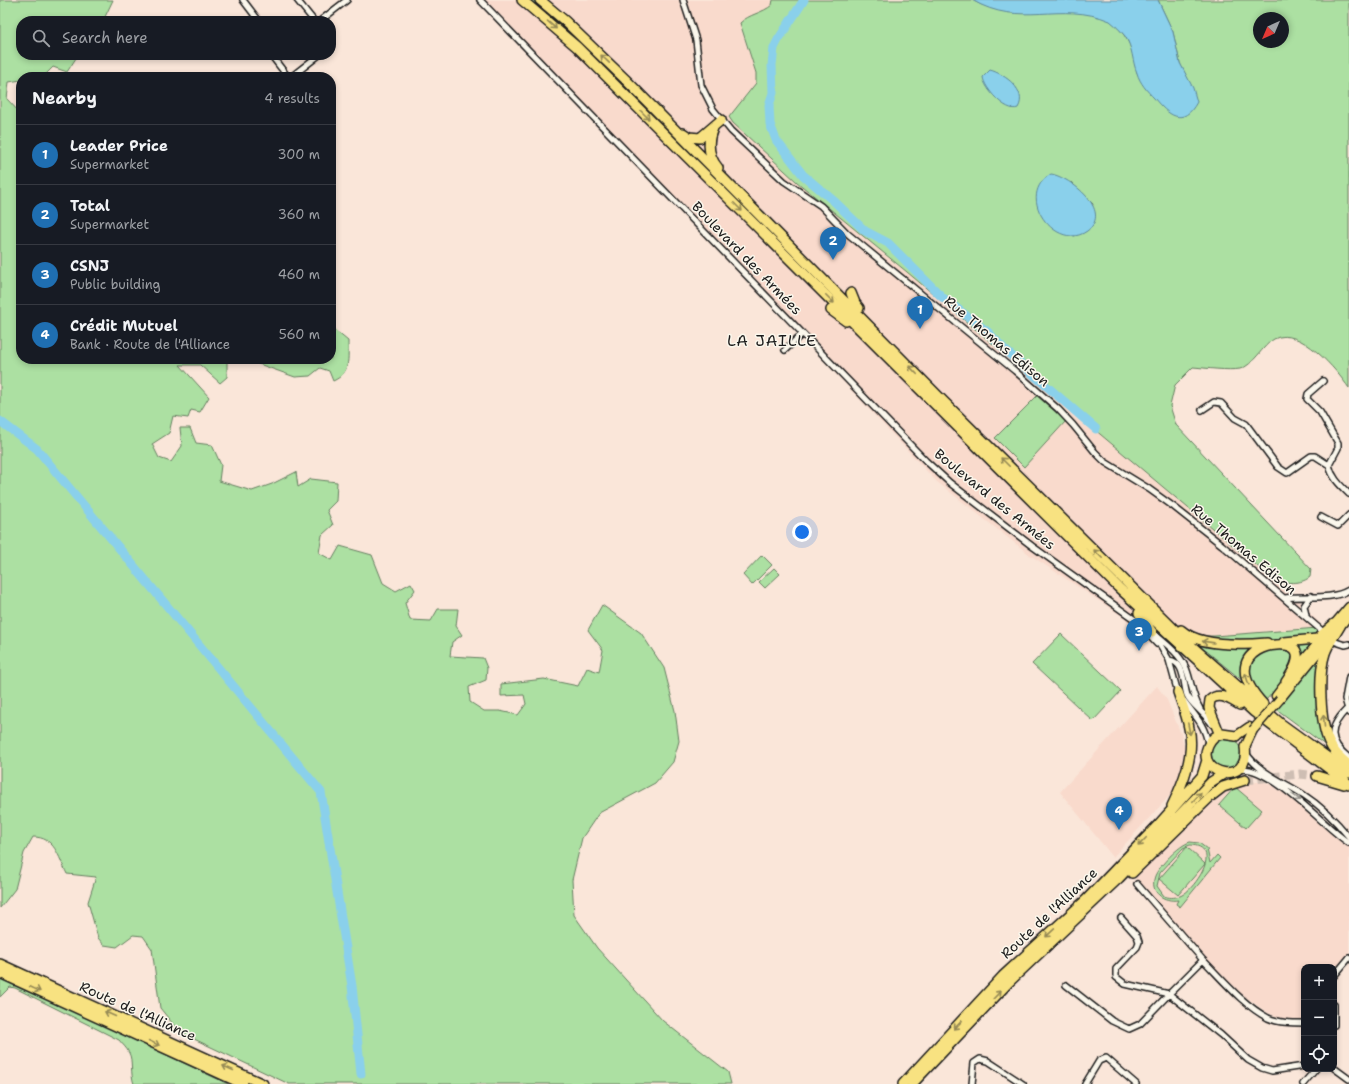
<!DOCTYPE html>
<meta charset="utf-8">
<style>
:root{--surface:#171b24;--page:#242831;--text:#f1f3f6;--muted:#9ea1a6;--line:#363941;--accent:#1f6fb2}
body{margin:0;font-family:"Shantell Sans",sans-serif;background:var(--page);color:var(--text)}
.controls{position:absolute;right:12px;bottom:12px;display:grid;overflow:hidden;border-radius:8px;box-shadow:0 2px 6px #0003}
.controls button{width:36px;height:36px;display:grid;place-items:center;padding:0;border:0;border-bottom:1px solid var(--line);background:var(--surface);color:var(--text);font:20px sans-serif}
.compass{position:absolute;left:1253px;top:12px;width:36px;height:36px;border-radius:50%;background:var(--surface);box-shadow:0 2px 6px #0003;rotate:224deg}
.you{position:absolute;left:802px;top:532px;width:14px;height:14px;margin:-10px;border:3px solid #fff;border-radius:50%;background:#1a73e8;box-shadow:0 0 0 6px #1a73e833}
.badge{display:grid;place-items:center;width:26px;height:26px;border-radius:50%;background:var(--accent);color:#fff;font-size:13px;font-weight:700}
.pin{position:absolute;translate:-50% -33px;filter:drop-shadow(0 1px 2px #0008)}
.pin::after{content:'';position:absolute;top:21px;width:14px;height:12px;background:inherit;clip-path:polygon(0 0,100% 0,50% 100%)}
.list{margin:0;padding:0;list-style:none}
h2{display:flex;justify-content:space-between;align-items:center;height:52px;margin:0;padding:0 16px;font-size:17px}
h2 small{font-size:13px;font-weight:400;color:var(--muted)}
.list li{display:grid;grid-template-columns:26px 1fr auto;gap:12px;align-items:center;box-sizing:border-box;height:60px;padding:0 16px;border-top:1px solid var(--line)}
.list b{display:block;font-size:15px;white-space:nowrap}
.list p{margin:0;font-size:13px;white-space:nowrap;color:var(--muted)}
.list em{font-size:13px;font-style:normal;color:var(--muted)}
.icon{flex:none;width:22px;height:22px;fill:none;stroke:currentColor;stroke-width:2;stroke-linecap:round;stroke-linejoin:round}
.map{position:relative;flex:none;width:1349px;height:1084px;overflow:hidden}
.search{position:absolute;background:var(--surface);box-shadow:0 2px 6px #0003;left:16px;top:16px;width:320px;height:44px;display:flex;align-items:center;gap:10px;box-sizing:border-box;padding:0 14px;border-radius:16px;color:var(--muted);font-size:15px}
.panel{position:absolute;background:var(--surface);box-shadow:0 2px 6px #0003;left:16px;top:72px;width:320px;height:292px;border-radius:16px}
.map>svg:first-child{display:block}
.built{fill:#f9dacc}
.green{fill:#ace0a2;stroke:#647e5f;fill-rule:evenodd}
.water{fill:#8ad0eb;stroke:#5e8898}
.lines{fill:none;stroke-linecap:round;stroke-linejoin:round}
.river{stroke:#8ad0eb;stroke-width:9}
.trunk-tunnel{stroke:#cebeb3;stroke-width:9;stroke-dasharray:9 4.5;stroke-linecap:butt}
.minor-casing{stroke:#1c1c1c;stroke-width:8}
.primary-casing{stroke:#1c1c1c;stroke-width:11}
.trunk-casing{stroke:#1c1c1c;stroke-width:12}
.minor{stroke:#fbf7ec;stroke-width:5}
.primary{stroke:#f8e281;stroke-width:8}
.trunk{stroke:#f8e281;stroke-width:9}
.primary-bridge-casing{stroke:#1c1c1c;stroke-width:11;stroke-linecap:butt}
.primary-bridge{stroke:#f8e281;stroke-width:8}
.oneway{stroke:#958954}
.oneway2{stroke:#97948e}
.labels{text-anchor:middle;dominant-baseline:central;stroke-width:3;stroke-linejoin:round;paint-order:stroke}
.street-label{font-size:14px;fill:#1c1c1c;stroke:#fbf7ec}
.quarter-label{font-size:16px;letter-spacing:1px;fill:#1c1c1c;stroke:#fbf7ec}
</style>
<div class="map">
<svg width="1349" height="1084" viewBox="0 0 1349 1084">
<rect width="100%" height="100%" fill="#fae6d9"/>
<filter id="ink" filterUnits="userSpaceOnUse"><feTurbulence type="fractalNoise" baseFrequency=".025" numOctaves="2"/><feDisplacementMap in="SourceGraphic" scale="8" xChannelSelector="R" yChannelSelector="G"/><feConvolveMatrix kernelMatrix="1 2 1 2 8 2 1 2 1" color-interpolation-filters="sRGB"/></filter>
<g filter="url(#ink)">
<!-- built -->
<path class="built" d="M 477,0 L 773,0 L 772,5 L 766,11 L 744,19 L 741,29 L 756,73 L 756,83 L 746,95 L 797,182 L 907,272 L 1269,576 L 1280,582 L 1323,627 L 1214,636 L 1188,636 L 1138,630 L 1122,616 L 1030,555 L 936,481 L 824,361 L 634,165 Z
M 1157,686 L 1167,700 L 1181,734 L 1185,750 L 1184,770 L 1175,790 L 1113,857 L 1060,792 Z
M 1263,781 L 1301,801 L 1349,842 L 1349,955 L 1334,971 L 1334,967 L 1304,967 L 1304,1021 L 1285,1020 L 1268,1013 L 1240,993 L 1202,955 L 1133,876 L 1211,799 L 1236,785 Z"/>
<!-- green -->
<path class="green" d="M 0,0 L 113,0 L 103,21 L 21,21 L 21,55 L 78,55 L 67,72 L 53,67 L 44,76 L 21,77 L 21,80 L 9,82 L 7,99 L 21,114 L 21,359 L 227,359 L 227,377 L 220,383 L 200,365 L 180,365 L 209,397 L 200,412 L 191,410 L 188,418 L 173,416 L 169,433 L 152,444 L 159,458 L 171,462 L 182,446 L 180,428 L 190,428 L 196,443 L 212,445 L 221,465 L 219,481 L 252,491 L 272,484 L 296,472 L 298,487 L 311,479 L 337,482 L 336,501 L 327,510 L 333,525 L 322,535 L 319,553 L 332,560 L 340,546 L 372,555 L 383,583 L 396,591 L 411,583 L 415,590 L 405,603 L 410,620 L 431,621 L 438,609 L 458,609 L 456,626 L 462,635 L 452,642 L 450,656 L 483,658 L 487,668 L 486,680 L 469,687 L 470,702 L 484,711 L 500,711 L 518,715 L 526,704 L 524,695 L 501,696 L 501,684 L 544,679 L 578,686 L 587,668 L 599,672 L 603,650 L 588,630 L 602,605 L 641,633 L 664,668 L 675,711 L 679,741 L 673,762 L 655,783 L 599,813 L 582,838 L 572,880 L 574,915 L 597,948 L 663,1021 L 728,1072 L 731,1084 L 289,1084 L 192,1038 L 177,1029 L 160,1008 L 152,949 L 143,936 L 133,935 L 117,947 L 104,945 L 98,938 L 88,902 L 96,877 L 67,874 C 58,856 55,837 33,837 L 24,853 L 15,889 L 0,908 Z
M 529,0 C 542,0 579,40 591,51 L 1161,621 L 1168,632 L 594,59 L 555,22 Z
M 773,0 L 972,0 C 1003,18 1023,6 1055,2 C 1081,0 1109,14 1124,35 C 1132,46 1135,60 1137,73 L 1185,74 L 1180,63 L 1173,32 L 1158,0 L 1349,0 L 1349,388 C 1337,371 1300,325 1274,339 C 1263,345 1253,366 1240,369 C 1229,371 1205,368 1193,367 L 1175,385 L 1170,406 L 1176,425 L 1311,569 L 1310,577 C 1299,586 1281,583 1269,576 L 907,272 L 797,182 L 733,123 L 729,117 L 756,83 L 756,73 L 740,23 C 749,14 763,13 772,5 ZM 1259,18 L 1283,18 L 1283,42 L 1259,42 ZM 1002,75 L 1017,89 L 1006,106 L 988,89 ZM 1071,182 L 1093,204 L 1085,232 L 1074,236 Z
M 331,327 L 348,341 C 348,359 351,373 333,381 L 329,371 L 320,368 L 310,376 L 295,377 L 245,359 L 331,359 Z
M 1037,396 L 1066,421 L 1024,467 L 995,438 Z
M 762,555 L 772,565 L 752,585 L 743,575 Z
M 774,568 L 780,574 L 765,588 L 759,582 Z
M 1331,627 L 1281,698 L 1273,692 L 1266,700 L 1188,636 L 1214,636 Z
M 1061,634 L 1121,691 L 1093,721 L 1032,664 Z
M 1324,649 L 1318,664 L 1318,679 L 1329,748 L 1275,708 Z
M1211 753a15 15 0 1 1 30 0a15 15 0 1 1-30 0Z
M 1235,787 L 1262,810 L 1246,828 L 1219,805 Z
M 1190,842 L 1199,843 L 1207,849 L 1210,863 L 1217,855 L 1220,858 L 1180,907 L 1176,904 L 1178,900 C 1164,902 1149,893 1155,876 C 1159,866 1179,845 1190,842 ZM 1190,845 C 1225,846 1194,891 1180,896 C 1174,898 1169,898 1164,896 L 1157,886 L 1160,873 L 1183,848 Z
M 1187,847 L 1205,864 L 1178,895 L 1159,879 Z
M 0,976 L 18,984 L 228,1084 L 134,1084 C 130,1073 133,1060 129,1053 C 127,1048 122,1044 119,1040 L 15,988 L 10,987 L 0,997 Z"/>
<!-- water -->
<path class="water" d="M 972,0 L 1158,0 L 1173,32 L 1180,63 L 1193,88 L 1197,102 C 1183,128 1168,115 1154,98 C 1147,91 1140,83 1137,73 C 1132,61 1133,48 1125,36 C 1121,31 1115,25 1110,21 C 1060,0 1020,29 972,0 Z
M 990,70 C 1005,74 1028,91 1018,108 C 1006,113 984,88 983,77 Z
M 1051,174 C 1070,177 1114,211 1087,231 C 1057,253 1013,196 1051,174 Z"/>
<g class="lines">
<!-- river -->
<path class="river" d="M 804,0 L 778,40 L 774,48 L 772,65 L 773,93 L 769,105 L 770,124 L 776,140 L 803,175 L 835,202 L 865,231 L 888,243 L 942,297 L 988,332 L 1006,351 L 1096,429
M 0,421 L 37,449 L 321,792 L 352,986 L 361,1074"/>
<!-- trunk-tunnel -->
<path class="trunk-tunnel" d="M 1245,780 L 1300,774 L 1317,776"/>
<defs>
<path id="minor" d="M 243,0 L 259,21
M 297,0 L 314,21
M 480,0 L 926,461 L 950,483 L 1032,546 L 1152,632 C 1165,643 1179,653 1186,668 C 1192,683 1191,693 1200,709
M 683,0 L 696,40 L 701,85 L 713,109 L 731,131 L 784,181 L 821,206 L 848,234 L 1015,371 L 1058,409 L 1073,425 L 1095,452 L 1105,462 L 1149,489 L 1174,507 L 1222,545 L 1321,630
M 320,21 L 347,0
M 271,55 L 288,77
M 291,77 L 319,55
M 785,350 L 802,334
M 1323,381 L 1308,394 L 1307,399 L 1320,412 L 1338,443 L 1338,448 L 1329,465
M 1202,410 L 1214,402 L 1221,403 L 1235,418 L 1246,424 L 1278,467 L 1287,473 L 1311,456 L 1315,456 L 1329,465 C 1332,478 1340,485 1349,494
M 1321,517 L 1338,526 L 1349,515
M 1285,598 C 1306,595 1330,601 1349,590
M 1306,615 L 1304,606 L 1311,596
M 1142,628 L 1157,644
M 1155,636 L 1169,660 L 1178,693
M 1336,642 L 1345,645 L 1349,644
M 1169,660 C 1185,662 1183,683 1187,695 C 1190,703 1206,715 1212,724
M 1349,677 L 1345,699 L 1349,713
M 1184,701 C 1195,716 1205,725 1208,744
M 1347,709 C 1328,728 1328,741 1349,758
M 1246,753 C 1259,773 1284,782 1304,795 C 1321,806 1336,821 1349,837
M 1238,770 C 1267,761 1325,828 1349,843
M 1137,884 L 1203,960
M 1334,976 L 1349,958
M 1066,985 L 1112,1021 L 1129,1029 L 1140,1024 L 1169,994 L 1125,984 L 1116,977 L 1116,969 L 1137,947 L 1139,942 L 1137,936 L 1121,918
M 1334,1004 L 1334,1025
M 1304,1023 C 1292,1023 1279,1023 1268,1018 C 1243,1005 1222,979 1203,960 L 1169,994 L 1221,1035 L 1248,1060 L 1262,1068 L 1272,1071 L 1304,1066
M 1334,1068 L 1349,1079
M 972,1084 L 974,1063 L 980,1059 L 988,1061 L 1023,1084
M 1085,1084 L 1099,1061 L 1106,1058 L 1136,1084
M 1303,1084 L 1316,1069"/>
<path id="primary" d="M 1337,630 L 1349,615
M 1276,696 L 1302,662 L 1349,607
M 1280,699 L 1328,640
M 1236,736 L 1249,727
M 1245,747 L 1253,730"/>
<path id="trunk" d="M 522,0 L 577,47 L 1118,587 L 1254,712 L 1349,784
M 540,0 L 565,21 L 625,79 L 944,402 L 1188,643 L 1280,723 L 1349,773
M 713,128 C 707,142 708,156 718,168
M 683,133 L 689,137 L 700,138 L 721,120
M 851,293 L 855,303 L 859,308
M 831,310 L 846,321
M 1139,613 L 1152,632
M 1340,626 C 1335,635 1328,644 1325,653 C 1318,674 1320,723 1329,742 C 1333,752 1341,759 1349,765
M 1181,630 C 1200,647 1242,645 1267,643
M 1284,642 L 1317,639 L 1334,624
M 1263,704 C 1211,648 1289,635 1296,651 C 1301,661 1291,674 1286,682
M 1218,730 L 1209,708 L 1210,700 C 1219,691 1231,700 1240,705
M 1236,736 L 1222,734 C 1216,735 1211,739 1208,746 C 1195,775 1251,787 1245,747
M 1317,776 L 1344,784
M 1172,806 C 1183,783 1195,755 1189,728 C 1187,716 1182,704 1178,692
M 1132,873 L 1210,797 L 1223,787 L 1245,780
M 0,964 L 263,1084
M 0,973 L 243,1084
M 903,1084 L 1003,976 L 1086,900 L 1159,824 L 1202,776 L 1207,760
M 912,1084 L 1009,982 L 1119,878 L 1211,782 L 1225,773"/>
</defs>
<!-- minor casing -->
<use href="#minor" class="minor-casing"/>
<!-- primary casing -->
<use href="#primary" class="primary-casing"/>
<!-- trunk casing -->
<use href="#trunk" class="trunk-casing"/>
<!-- minor -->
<use href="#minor" class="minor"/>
<!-- primary -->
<use href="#primary" class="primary"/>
<!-- trunk -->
<use href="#trunk" class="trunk"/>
<defs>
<path id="primary-bridge" d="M 1253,730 L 1280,699"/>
</defs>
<!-- primary-bridge casing -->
<use href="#primary-bridge" class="primary-bridge-casing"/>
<!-- primary-bridge -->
<use href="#primary-bridge" class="primary-bridge"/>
</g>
<!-- one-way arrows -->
<defs><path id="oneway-shaft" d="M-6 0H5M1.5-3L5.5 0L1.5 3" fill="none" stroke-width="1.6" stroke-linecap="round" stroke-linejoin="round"/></defs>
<g class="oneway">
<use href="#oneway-shaft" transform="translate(552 25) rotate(41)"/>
<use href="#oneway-shaft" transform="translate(605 59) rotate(-136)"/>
<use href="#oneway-shaft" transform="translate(645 115) rotate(45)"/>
<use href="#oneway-shaft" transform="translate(738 207) rotate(45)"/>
<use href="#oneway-shaft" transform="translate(830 299) rotate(45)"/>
<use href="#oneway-shaft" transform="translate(913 370) rotate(-134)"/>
<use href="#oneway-shaft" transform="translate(1005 462) rotate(-135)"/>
<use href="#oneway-shaft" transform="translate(1098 554) rotate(-135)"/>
<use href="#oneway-shaft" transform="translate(1208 642) rotate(-172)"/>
<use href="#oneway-shaft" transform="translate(1247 679) rotate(-108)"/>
<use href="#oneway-shaft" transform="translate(1324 721) rotate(-95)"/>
<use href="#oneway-shaft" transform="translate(1189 729) rotate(79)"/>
<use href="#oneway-shaft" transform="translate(1197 797) rotate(-46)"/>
<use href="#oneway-shaft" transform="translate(1142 842) rotate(134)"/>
<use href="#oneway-shaft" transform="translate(1050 933) rotate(137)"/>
<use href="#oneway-shaft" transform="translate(35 989) rotate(25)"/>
<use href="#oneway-shaft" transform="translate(997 995) rotate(-46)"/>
<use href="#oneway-shaft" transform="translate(110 1014) rotate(-156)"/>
<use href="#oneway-shaft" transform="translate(958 1025) rotate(133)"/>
<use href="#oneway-shaft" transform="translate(154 1043) rotate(25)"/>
<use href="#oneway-shaft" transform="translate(228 1068) rotate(-156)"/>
</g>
<use class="oneway2" href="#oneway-shaft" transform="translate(1296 797) rotate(36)"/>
</g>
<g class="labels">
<!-- street labels -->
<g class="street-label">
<text transform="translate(747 258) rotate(46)">Boulevard des Armées</text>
<text transform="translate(997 341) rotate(40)">Rue Thomas Edison</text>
<text transform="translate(995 499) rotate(39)">Boulevard des Armées</text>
<text transform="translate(1244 549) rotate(40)">Rue Thomas Edison</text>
<text transform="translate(1049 913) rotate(-43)">Route de l'Alliance</text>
<text transform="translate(138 1011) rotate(24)">Route de l'Alliance</text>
</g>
<!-- quarter labels -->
<g class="quarter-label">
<text x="772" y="340">LA JAILLE</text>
</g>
</g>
</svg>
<div class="controls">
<button>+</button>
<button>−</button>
<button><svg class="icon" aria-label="locate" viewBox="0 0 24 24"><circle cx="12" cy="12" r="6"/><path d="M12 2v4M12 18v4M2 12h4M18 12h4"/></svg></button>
</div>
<svg class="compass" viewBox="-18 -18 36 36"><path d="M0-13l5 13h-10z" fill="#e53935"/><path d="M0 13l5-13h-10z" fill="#9ea1a6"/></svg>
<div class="you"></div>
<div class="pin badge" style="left:920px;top:329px">1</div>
<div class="pin badge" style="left:833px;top:260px">2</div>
<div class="pin badge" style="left:1139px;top:651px">3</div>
<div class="pin badge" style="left:1119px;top:830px">4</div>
<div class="search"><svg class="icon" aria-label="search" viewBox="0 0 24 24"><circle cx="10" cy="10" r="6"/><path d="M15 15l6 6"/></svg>Search here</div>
<section class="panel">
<h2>Nearby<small>4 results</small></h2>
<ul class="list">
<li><span class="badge">1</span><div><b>Leader Price</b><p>Supermarket</p></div><em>300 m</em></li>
<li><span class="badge">2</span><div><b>Total</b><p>Supermarket</p></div><em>360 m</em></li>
<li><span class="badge">3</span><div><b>CSNJ</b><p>Public building</p></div><em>460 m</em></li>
<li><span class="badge">4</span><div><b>Crédit Mutuel</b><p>Bank · Route de l'Alliance</p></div><em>560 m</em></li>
</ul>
</section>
</div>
